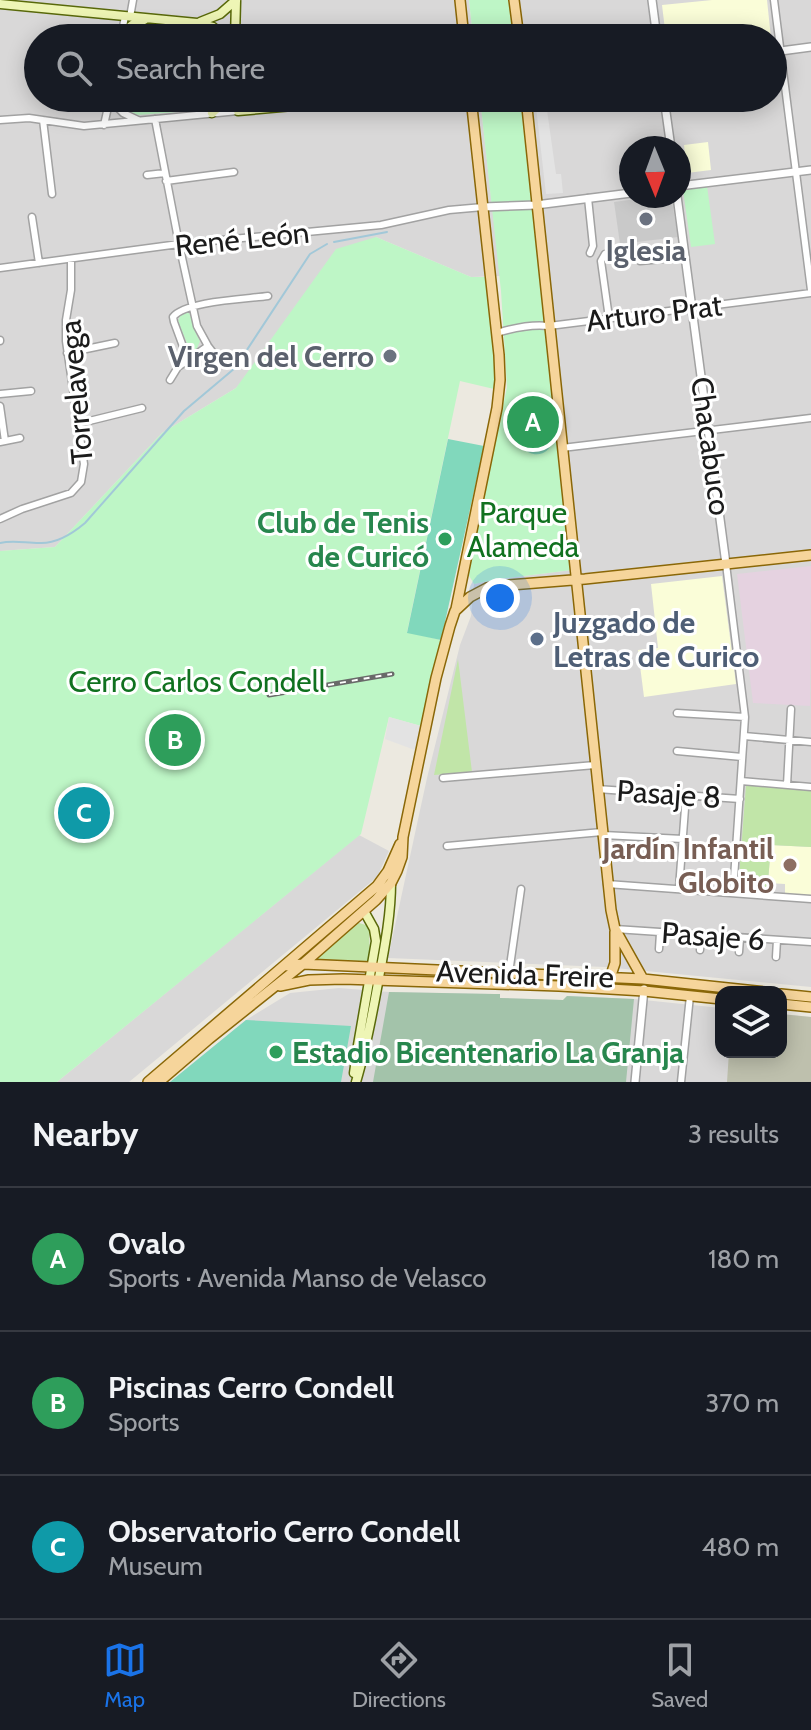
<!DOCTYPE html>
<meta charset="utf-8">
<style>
:root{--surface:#171b24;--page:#20242c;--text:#f1f3f6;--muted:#9ea1a6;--line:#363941;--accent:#1a73e8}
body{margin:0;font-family:Cabin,sans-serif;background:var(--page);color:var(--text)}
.controls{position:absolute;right:24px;bottom:24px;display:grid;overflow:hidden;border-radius:16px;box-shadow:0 4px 20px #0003}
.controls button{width:72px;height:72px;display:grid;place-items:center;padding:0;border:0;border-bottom:2px solid var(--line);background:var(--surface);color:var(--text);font:40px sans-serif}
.compass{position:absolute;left:619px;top:136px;width:72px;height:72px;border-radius:50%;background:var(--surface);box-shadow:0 4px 20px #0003;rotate:179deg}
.you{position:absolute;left:500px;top:598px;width:28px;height:28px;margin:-20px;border:6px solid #fff;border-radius:50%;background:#1a73e8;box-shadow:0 0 0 12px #1a73e833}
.badge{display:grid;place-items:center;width:52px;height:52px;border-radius:50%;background:var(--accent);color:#fff;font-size:26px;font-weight:700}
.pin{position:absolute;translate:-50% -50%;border:4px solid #fff;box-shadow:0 2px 8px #0006}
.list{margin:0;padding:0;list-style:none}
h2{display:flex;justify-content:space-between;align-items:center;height:104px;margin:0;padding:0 32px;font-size:34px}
h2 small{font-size:26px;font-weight:400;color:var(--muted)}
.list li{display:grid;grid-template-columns:52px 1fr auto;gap:24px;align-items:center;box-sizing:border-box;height:144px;padding:0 32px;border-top:2px solid var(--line)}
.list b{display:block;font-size:30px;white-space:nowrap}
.list p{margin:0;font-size:26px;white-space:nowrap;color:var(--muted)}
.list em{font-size:26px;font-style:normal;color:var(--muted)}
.icon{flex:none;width:44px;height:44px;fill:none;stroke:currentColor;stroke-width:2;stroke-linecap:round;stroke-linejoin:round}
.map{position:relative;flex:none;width:811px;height:1082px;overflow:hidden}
.search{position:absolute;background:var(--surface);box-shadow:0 4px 20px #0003;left:24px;right:24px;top:24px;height:88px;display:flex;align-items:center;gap:20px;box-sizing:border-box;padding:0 28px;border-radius:44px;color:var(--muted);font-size:30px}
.sheet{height:536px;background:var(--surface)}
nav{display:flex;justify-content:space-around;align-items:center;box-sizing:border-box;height:112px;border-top:2px solid var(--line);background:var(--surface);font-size:22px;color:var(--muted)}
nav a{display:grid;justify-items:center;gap:4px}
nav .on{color:var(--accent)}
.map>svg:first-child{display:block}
.residential{fill:#d9d8d8;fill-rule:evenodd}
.industrial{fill:#e5d2e0}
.education{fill:#fafdd8}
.religious{fill:#c9c9c9}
.construction{fill:#bec0ad}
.grass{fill:#c1e5a8}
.cemetery{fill:#a3c3aa}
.park{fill:#bef6c6}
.pitch{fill:#81d8bc}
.parking{fill:#e3e3e3}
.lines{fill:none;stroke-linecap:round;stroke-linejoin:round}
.stream{stroke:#a2c8d8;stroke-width:2}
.minor-casing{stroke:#a2a2a2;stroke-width:9}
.tertiary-casing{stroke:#a2a2a2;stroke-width:10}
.secondary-casing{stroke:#59690a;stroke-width:11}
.primary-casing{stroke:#8a6707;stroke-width:12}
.minor{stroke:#fff;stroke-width:6}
.tertiary{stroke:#fff;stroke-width:7}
.secondary{stroke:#eef5b5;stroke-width:8}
.primary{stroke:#f6d59b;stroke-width:9}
.rail-casing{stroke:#696969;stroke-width:5}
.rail{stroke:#fff;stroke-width:2;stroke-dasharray:6;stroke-linecap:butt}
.worship-dot{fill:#6b7280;stroke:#fff;stroke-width:3}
.leisure-dot{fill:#2e9e5b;stroke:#fff;stroke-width:3}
.service-dot{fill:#5c6f8a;stroke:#fff;stroke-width:3}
.education-dot{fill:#8d6e63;stroke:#fff;stroke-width:3}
.labels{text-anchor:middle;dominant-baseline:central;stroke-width:6;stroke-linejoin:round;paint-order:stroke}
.street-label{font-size:30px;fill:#1b1b1b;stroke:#fff}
.worship-label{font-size:30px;font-weight:bold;fill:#5b616d;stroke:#fff}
.park-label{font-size:30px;fill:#10711f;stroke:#fff}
.leisure-label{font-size:30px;font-weight:bold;fill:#27864d;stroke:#fff;text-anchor:end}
.service-label{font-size:30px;font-weight:bold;fill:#4e5e75;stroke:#fff;text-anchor:start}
.education-label{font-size:30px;font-weight:bold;fill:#785e54;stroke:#fff;text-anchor:end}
</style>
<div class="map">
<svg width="811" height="1082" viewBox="0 0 811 1082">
<rect width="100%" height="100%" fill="#ece9e0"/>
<!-- residential -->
<path class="residential" d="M 0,0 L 469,0 L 473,38 L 38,38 L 38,98 L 480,98 L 500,276 L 471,277 L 376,237 L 236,388 L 162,433 L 55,547 L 0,551 Z
M 509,0 L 811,0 L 811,987 L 605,967 L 388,958 L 427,778 L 460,645 L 471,616 L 474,584 L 499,579 L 572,570 L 520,98 L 773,98 L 773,38 L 513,38 ZM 631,148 L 679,148 L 679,196 L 631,196 Z
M 359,835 L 389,851 L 377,877 L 129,1082 L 57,1082 Z
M 339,988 L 389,992 L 495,994 L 500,994 L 500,998 L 563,1000 L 567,996 L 634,999 L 721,1008 L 721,1052 L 781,1052 L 781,1014 L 811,1017 L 811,1082 L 170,1082 L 246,1020 L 290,993 Z"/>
<!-- industrial -->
<path class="industrial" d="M 811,566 L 810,706 L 753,703 L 737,574 Z"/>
<!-- education -->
<path class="education" d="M 712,0 L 767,0 L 771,38 L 666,38 L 662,5 Z
M 708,142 L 711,170 L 687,173 L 684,145 Z
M 722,576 L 736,684 L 644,697 L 638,650 L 658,648 L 651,584 Z
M 771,845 L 811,847 L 811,897 L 785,895 L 785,884 L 768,883 Z"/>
<!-- religious -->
<path class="religious" d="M 658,196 L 671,196 L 678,237 L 620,244 L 614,202 Z"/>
<!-- construction -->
<path class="construction" d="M 781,1014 L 811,1017 L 811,1082 L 727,1082 L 729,1052 L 781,1052 Z"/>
<!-- grass -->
<path class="grass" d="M 458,659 L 472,772 L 434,775 Z
M 746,785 L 811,789 L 811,847 L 771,845 L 767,893 L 738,891 Z
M 356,922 L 369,926 L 370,958 L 367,962 L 315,960 Z"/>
<!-- cemetery -->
<path class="cemetery" d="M 389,992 L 494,994 L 500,994 L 500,998 L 563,1000 L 567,996 L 634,999 L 626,1082 L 373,1082 Z"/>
<!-- park -->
<path class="park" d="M 469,0 L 509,0 L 513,38 L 473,38 Z
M 149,26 L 205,32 L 217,38 L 125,38 C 130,31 141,28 149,26 Z
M 119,98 L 226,98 L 211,108 L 205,110 L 138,115 L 130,112 Z
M 480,98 L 520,98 L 572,570 L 499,579 L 474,584 L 468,574 L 507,387 L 501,291 Z
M 707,186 L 715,244 L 691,247 L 683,190 Z
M 376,237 L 471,277 L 489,277 L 497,373 L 494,389 L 460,381 L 407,632 L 441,640 L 421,726 L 389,717 L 361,834 L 57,1082 L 0,1082 L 0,551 L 55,547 L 162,433 L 236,388 L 336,249 Z
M 188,312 C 194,319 193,331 200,341 L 196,351 L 190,351 L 178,321 L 180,316 Z"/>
<!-- pitch -->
<path class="pitch" d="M 526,395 L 539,395 C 548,404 550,412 553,423 C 562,471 499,464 518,400 Z
M 448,439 L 484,446 L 441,640 L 407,633 Z
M 164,731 L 196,734 L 194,751 L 154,757 L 155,736 Z
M 246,1020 L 351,1026 L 341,1082 L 170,1082 Z"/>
<!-- parking -->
<path class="parking" d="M 535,98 L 581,98 L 546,103 L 556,174 L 561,174 L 563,193 L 546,194 Z
M 389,717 L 421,726 L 415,750 L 385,739 Z"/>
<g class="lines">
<!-- stream -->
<path class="stream" d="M 334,242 L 387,232
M 0,543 C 13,540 25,543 39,543 C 56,544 72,534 85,523 L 184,411 L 235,368 L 310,254 L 327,244"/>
<defs>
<path id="minor" d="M 774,0 L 811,290
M 130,17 L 133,0
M 121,38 L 125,16
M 109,99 L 123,113 L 138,120
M 155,119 L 179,244 L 197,326 L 208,346 L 218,359
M 0,120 L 29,118 L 84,126 L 238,111
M 43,120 L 52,194
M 104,125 L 110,98
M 147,175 L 165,173
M 166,181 L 234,172
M 588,198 L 593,246 L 590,253
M 32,217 L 39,263
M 605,254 L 601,261 L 609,318
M 640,261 L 685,257
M 0,268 L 179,244 L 381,225 L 449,210 L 483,207
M 497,333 C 513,328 532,324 549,326 L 811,293
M 0,340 L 0,341
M 67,353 L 115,343
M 188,360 L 174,322 L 173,317 C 185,301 247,299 268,296
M 170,380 L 178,367 L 208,346
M 0,394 L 31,391
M 0,406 L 5,441
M 77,424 L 142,408
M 0,442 L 20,438
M 562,448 L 811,418
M 0,519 L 22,509 L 71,493 L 81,482 L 84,464 L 66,341 L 66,320 L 71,290 L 71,259
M 726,564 L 745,717 L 733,893
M 677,713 L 745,717
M 744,736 L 811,742
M 677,751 L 742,757
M 443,778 L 595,765
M 741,781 L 811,787
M 787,785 L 791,709
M 597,789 L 740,799
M 603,835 L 683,839
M 447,846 L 602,832
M 607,884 L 811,899
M 679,888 L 686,795
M 615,929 L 811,942
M 659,949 L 660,933
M 700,950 L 701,935
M 739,952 L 740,938
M 776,957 L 777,940
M 509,973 L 521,889
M 681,1082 L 690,996"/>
<path id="tertiary" d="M 652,0 L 657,38
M 773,52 L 811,47
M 664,98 L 671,148
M 679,186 L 811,170
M 677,196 L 726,564
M 483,207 L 536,205 L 631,193
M 635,1082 L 644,989"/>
<path id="secondary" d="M 0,4 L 197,23 L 213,27 L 225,38
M 200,22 L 220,14 L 236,0
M 121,34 L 132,25 L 144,20
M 235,38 L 236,1
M 236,98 L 238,111 L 383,98
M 487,98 L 504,98
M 212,113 L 229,98
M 354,1073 L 358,1045 L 376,941 L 374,929 L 364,911
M 356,1082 C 366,1049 372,1016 378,983 C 384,950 391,916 391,883"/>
<path id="primary" d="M 460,0 L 464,38
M 514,0 L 519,38
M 526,98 L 611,910 L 615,929 L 643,979
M 456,609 L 497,408 L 500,380 L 499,355 L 471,98
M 284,966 L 303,964 L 643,979 L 765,992
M 610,978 L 615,963 L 615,932
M 280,986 L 309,980 L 343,979 L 559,986 L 644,991 L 721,999
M 781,994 L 811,997
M 781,1004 L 811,1007
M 148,1082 L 377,886 L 388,871 L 400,844
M 159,1082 L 209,1039 L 303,964 L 376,900 L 391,883 L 397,871 L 402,857 L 403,837 L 436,678 L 450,626 L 455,611 L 470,597 L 487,588 L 497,586 L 585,579 L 811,555"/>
</defs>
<!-- minor casing -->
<use href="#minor" class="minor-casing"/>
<!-- tertiary casing -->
<use href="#tertiary" class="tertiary-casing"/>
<!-- secondary casing -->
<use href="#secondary" class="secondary-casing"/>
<!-- primary casing -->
<use href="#primary" class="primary-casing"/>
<!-- minor -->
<use href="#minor" class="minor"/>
<!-- tertiary -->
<use href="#tertiary" class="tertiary"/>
<!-- secondary -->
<use href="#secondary" class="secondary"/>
<!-- primary -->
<use href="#primary" class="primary"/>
<defs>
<path id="rail" d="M 269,695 L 392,674"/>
</defs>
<!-- rail casing -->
<use href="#rail" class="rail-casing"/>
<!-- rail -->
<use href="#rail" class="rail"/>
</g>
<!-- markers -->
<g class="worship-dot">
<circle cx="646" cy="219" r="8"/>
<circle cx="390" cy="356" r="8"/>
</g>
<g class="leisure-dot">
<circle cx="445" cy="539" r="8"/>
<circle cx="276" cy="1052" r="8"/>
</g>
<circle class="service-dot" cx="537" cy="639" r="8"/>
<circle class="education-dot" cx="790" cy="865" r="8"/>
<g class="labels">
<!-- street labels -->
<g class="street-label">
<text transform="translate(242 239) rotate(-6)">René León</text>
<text transform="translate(654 313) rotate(-7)">Arturo Prat</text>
<text transform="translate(76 392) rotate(-95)">Torrelavega</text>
<text transform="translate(711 446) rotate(82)">Chacabuco</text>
<text transform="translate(669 794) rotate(4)">Pasaje 8</text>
<text transform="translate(713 936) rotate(4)">Pasaje 6</text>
<text transform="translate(525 974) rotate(2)">Avenida Freire</text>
</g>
<!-- worship labels -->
<g class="worship-label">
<text x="646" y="250">Iglesia</text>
<text x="374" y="356" text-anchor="end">Virgen del Cerro</text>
</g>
<!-- park labels -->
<g class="park-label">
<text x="523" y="512">Parque<tspan x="523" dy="34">Alameda</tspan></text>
<text x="197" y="681">Cerro Carlos Condell</text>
</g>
<!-- leisure labels -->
<g class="leisure-label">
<text x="429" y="522">Club de Tenis<tspan x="429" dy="34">de Curicó</tspan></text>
<text x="292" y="1052" text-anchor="start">Estadio Bicentenario La Granja</text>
</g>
<!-- service labels -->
<g class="service-label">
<text x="553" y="622">Juzgado de<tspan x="553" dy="34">Letras de Curico</tspan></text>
</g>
<!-- education labels -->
<g class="education-label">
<text x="774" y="848">Jardín Infantil<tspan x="774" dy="34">Globito</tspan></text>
</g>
</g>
</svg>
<div class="controls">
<button><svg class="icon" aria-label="layers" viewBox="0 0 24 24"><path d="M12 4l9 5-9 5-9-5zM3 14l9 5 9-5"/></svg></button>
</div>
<svg class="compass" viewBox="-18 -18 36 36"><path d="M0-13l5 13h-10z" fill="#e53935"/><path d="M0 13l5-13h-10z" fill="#9ea1a6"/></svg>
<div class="you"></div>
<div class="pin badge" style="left:533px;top:422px;background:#2e9e5b">A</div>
<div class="pin badge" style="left:175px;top:740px;background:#2e9e5b">B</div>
<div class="pin badge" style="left:84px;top:813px;background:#0f9aa8">C</div>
<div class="search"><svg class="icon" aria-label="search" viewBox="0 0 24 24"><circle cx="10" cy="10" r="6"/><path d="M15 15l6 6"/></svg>Search here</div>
</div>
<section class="sheet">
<h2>Nearby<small>3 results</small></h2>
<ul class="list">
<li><span class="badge" style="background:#2e9e5b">A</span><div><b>Ovalo</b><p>Sports · Avenida Manso de Velasco</p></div><em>180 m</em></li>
<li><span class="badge" style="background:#2e9e5b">B</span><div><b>Piscinas Cerro Condell</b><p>Sports</p></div><em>370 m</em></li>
<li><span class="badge" style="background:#0f9aa8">C</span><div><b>Observatorio Cerro Condell</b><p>Museum</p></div><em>480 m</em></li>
</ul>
</section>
<nav>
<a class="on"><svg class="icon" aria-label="map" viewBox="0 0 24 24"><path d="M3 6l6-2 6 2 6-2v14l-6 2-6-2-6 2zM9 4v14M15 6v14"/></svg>Map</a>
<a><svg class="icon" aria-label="directions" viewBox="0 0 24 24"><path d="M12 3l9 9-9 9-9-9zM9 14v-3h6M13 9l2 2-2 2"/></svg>Directions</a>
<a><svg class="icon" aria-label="saved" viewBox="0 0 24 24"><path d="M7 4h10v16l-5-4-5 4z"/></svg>Saved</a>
</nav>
